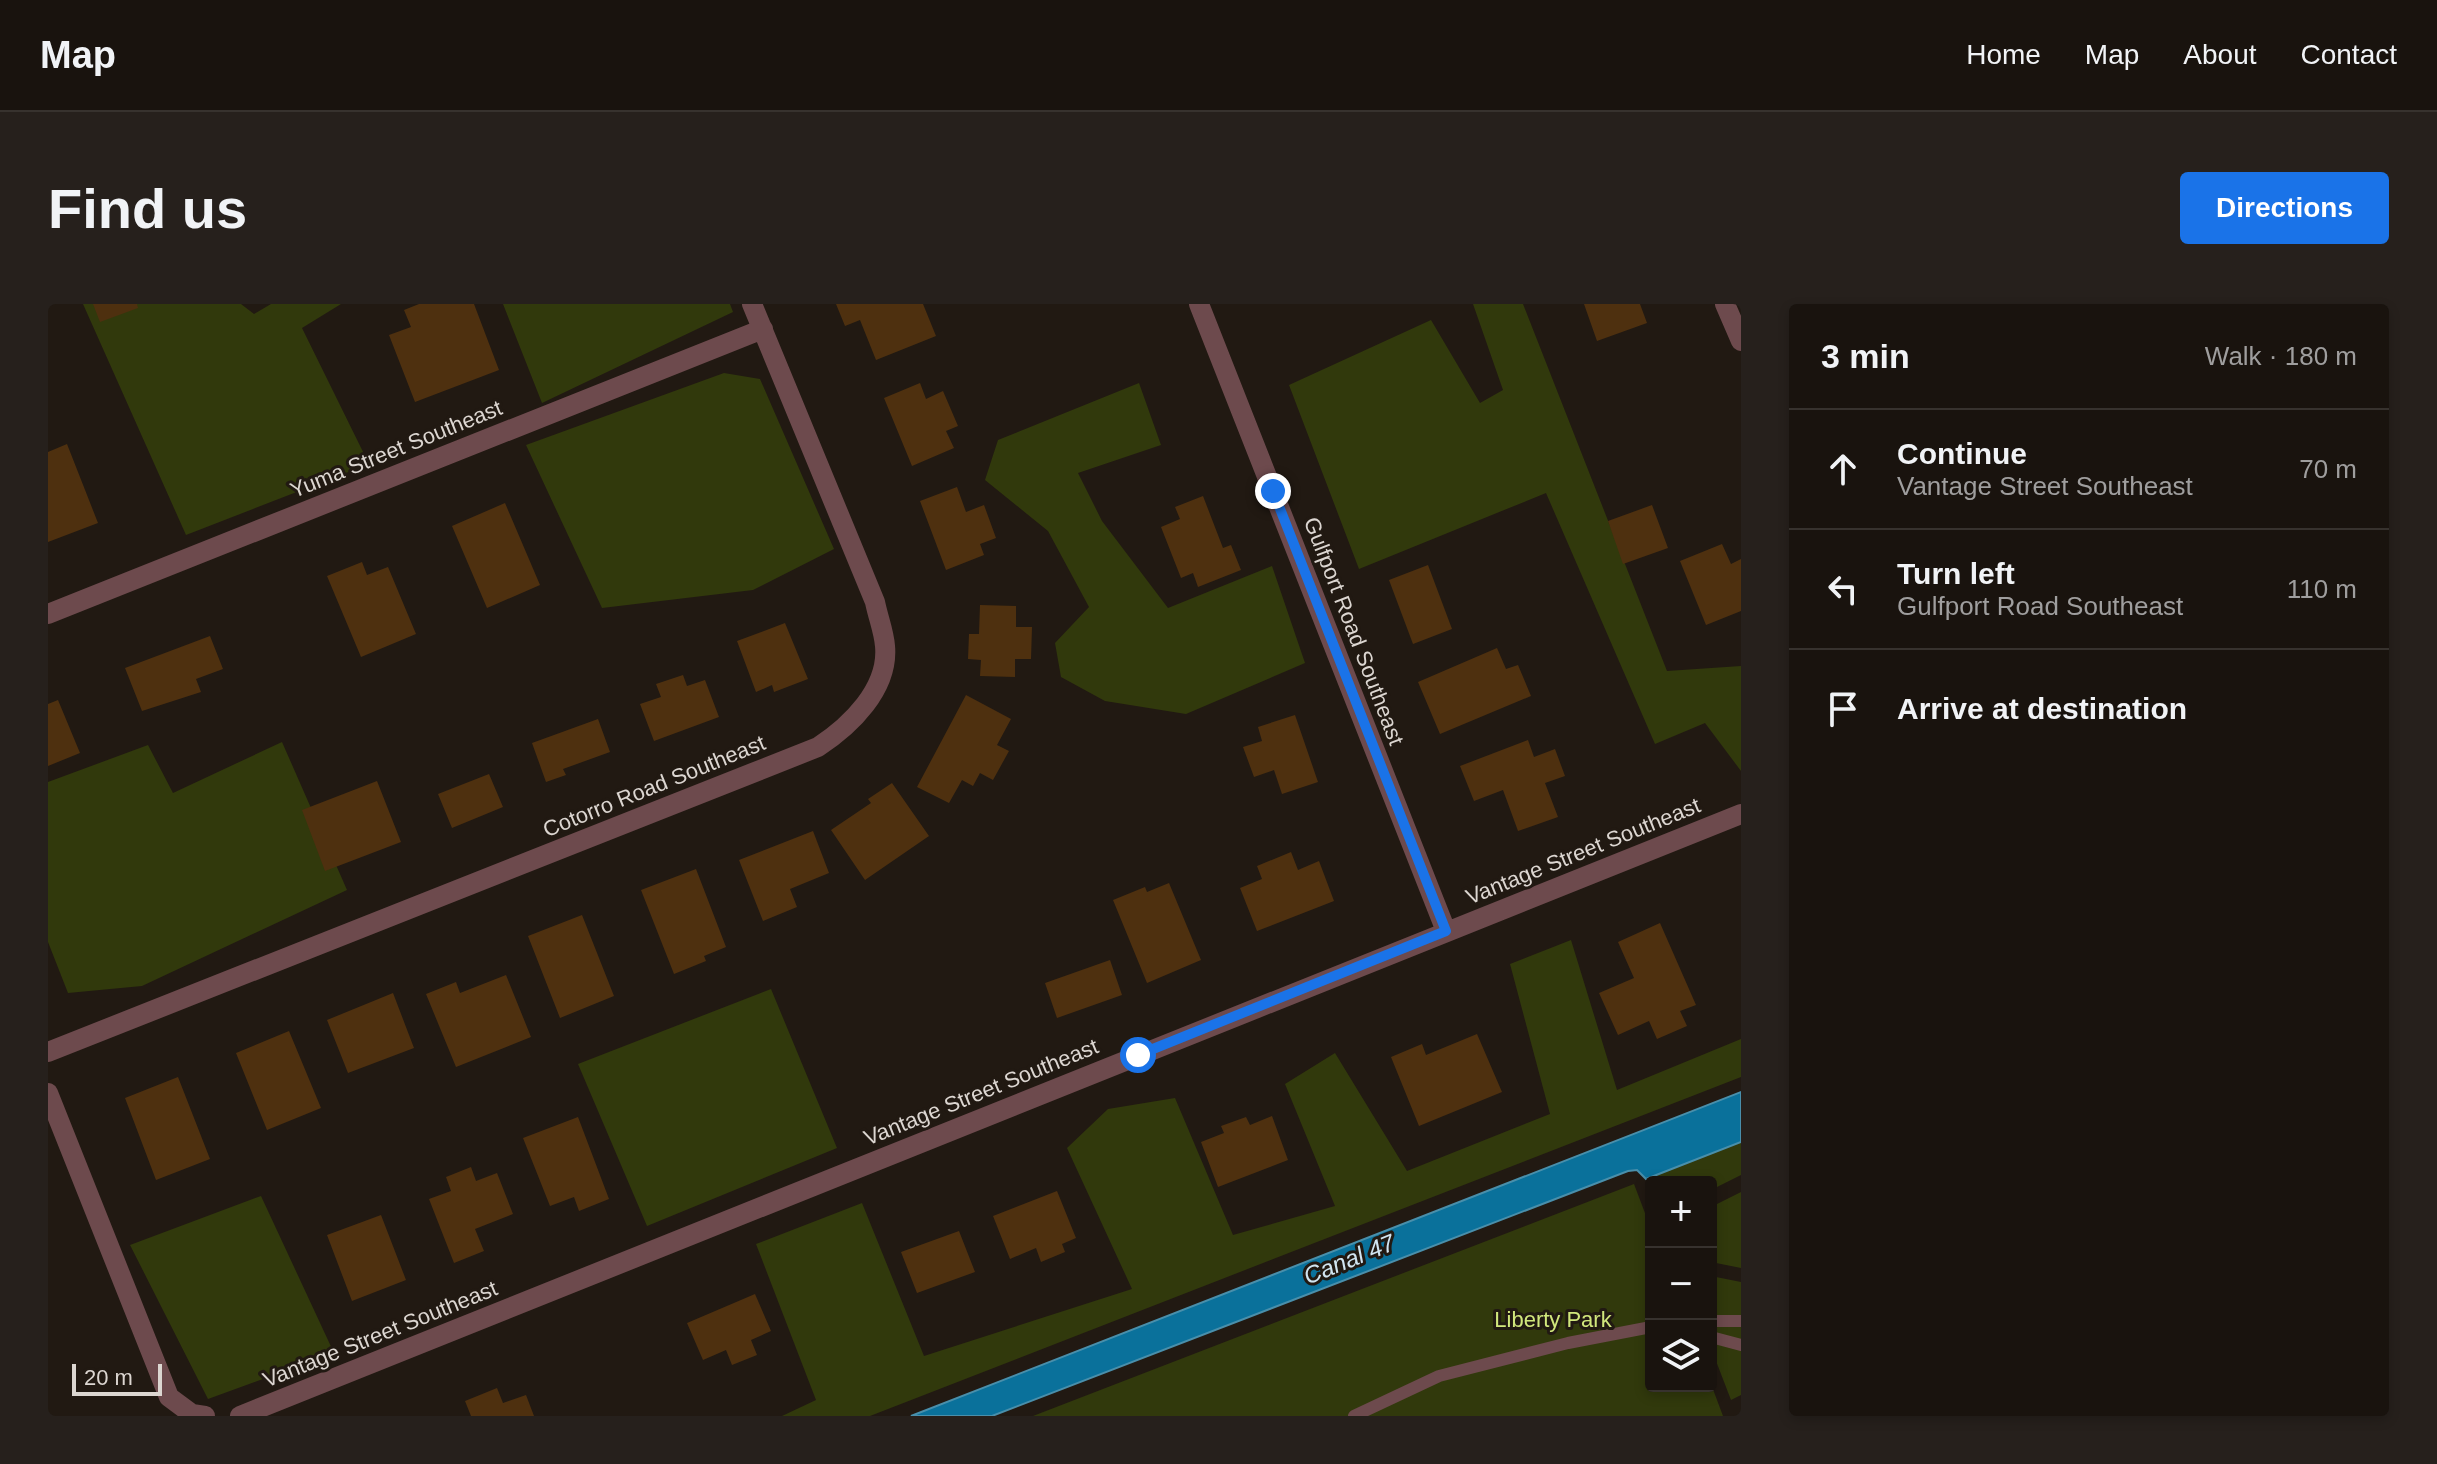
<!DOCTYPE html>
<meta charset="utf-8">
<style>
:root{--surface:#19130e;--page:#26201c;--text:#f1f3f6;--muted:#9f9e9e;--line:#37322e;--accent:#1a73e8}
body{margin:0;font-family:Helvetica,sans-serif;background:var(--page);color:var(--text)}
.controls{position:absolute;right:24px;bottom:24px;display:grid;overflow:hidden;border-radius:8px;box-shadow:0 4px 12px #0003}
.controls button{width:72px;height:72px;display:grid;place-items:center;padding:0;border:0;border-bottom:2px solid var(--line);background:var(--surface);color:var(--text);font:40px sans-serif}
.scale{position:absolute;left:24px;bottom:20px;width:90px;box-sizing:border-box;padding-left:8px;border:4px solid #dcd6d1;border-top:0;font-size:22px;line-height:28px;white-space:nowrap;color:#dcd6d1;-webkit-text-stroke:6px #211912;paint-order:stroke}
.stop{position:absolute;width:24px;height:24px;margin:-18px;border:6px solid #1a73e8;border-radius:50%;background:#fff}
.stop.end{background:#1a73e8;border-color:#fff;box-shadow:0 2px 8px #0008}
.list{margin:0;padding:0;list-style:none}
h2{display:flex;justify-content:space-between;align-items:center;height:104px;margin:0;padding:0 32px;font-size:34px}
h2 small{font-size:26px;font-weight:400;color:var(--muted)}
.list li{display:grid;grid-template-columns:52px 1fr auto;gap:24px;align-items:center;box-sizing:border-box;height:120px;padding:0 32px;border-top:2px solid var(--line)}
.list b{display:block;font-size:30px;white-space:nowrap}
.list p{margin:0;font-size:26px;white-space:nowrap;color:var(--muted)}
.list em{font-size:26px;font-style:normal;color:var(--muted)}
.icon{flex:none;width:44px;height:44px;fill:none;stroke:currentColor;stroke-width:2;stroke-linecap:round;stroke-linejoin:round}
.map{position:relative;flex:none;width:1693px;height:1112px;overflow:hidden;border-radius:8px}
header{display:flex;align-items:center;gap:48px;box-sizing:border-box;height:112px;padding:0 40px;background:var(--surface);border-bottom:2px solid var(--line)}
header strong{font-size:38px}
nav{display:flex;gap:44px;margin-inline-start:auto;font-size:28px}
.intro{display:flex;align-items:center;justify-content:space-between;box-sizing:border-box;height:192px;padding:0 48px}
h1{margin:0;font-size:56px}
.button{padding:20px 36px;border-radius:8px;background:var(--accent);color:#fff;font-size:28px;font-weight:700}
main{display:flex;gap:48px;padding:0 48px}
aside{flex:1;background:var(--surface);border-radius:8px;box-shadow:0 4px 12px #0003}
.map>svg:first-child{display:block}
.green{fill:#31390c}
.water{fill:#0a719b;stroke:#498fab;stroke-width:2}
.building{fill:#4e300f}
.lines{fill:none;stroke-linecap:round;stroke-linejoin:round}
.service{stroke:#6d4a4d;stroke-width:12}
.minor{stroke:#6d4a4d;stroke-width:20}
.route{stroke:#1a73e8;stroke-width:10}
.labels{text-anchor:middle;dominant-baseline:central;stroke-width:6;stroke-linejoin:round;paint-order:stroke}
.street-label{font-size:22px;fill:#dcd6d1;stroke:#211912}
.park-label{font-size:22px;fill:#d1e77c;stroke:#211912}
.water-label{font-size:24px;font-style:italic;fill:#d1e5f1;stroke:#211912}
</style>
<header>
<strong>Map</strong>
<nav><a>Home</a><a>Map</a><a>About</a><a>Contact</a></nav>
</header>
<div class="intro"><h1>Find us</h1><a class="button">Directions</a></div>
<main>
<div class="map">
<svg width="1693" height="1112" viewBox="0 0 1693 1112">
<rect width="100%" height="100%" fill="#211912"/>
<!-- green -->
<path class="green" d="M 35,0 L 193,0 L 206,10 L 223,0 L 293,0 L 254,24 L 321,160 L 138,231 Z
M 455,0 L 682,0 L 685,8 L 494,99 Z
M 1425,0 L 1475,0 L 1619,367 L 1693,362 L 1693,467 L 1657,419 L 1607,440 L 1498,189 L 1311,265 L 1241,81 L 1383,16 L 1432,99 L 1455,86 Z
M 676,69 L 712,75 L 786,245 L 705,286 L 554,304 L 478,141 Z
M 1091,79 L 1113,141 L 1030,169 L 1054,217 L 1120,304 L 1224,262 L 1257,359 L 1138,410 L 1057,397 L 1013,373 L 1007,339 L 1041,303 L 1000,227 L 937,176 L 950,136 Z
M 234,438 L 299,586 L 94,682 L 20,689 L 0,638 L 0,478 L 100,441 L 125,489 Z
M 1523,636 L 1569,786 L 1693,735 L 1693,773 L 822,1112 L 734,1112 L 768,1096 L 708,940 L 814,899 L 876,1052 L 1084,985 L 1019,844 L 1060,805 L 1127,794 L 1185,931 L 1287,902 L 1237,780 L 1287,749 L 1359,867 L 1502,810 L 1462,660 Z
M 723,685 L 789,844 L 599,922 L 530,760 Z
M 1693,838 L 1693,871 L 1663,886 L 1663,878 L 1603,878 L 1603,888 L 1598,875 Z
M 1586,880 L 1603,925 L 1603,1082 L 1663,1080 L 1675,1112 L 985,1112 Z
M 1693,888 L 1693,964 L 1663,958 L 1663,903 Z
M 213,892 L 286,1049 L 160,1095 L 82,941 Z
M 1663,972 L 1693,978 L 1693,1091 L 1683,1096 L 1663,1044 Z"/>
<!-- water -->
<path class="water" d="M 1693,788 L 1693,838 L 1598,875 L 1589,866 L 1580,867 L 944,1112 L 863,1112 Z"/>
<!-- building -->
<path class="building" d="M 45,0 L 89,0 L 90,4 L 52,18 Z
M 371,0 L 426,0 L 451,66 L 367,98 L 341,31 L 363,23 L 356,6 Z
M 788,0 L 875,0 L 888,32 L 828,56 L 812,16 L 797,22 Z
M 1536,0 L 1592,0 L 1599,19 L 1549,37 Z
M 872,79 L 878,95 L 895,87 L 910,122 L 898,127 L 906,144 L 864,162 L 836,94 Z
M 19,140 L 50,219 L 0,238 L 0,148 Z
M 909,183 L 918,208 L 936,201 L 948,234 L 932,240 L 936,251 L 898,266 L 872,197 Z
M 1155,192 L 1175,244 L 1183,241 L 1193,266 L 1150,283 L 1145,269 L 1133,274 L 1113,223 L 1132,215 L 1127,203 Z
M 457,199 L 492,281 L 439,304 L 404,222 Z
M 1604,201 L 1620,244 L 1575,260 L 1560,217 Z
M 1674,240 L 1683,260 L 1693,255 L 1693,307 L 1658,321 L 1632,257 Z
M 314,258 L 319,271 L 340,263 L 368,330 L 313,353 L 279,272 Z
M 1380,261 L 1404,325 L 1365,340 L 1341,276 Z
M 932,301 L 968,302 L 968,323 L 984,323 L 983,355 L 967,355 L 967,373 L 932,372 L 933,356 L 920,355 L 921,330 L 931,330 Z
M 737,319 L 760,375 L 726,388 L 724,381 L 708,388 L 689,337 Z
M 162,332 L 175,365 L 148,375 L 153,388 L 94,407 L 77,364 Z
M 1449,344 L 1458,365 L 1470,361 L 1483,392 L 1392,430 L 1370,378 Z
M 635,371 L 639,382 L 657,376 L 671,413 L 606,437 L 592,400 L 613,393 L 608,380 Z
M 918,391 L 963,415 L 949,441 L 961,447 L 945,476 L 932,469 L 925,482 L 914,476 L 901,499 L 869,483 Z
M 10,396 L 32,449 L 0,462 L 0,400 Z
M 1247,411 L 1270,478 L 1234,490 L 1226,466 L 1206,473 L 1195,443 L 1214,437 L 1210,423 Z
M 550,415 L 562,448 L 515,465 L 518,471 L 498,478 L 484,439 Z
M 1480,436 L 1486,453 L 1507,445 L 1517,472 L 1497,479 L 1510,513 L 1470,527 L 1455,486 L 1426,497 L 1412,462 Z
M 441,470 L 455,503 L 404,524 L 390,490 Z
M 329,477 L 353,538 L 277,567 L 254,506 Z
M 844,479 L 881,532 L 817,576 L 783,526 L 823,499 L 820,495 Z
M 765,527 L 781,569 L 742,585 L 749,603 L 715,617 L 691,556 Z
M 1243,548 L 1250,566 L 1271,557 L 1286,597 L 1209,627 L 1192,584 L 1214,575 L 1209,562 Z
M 648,565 L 678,643 L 656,652 L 658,657 L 626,670 L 593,586 Z
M 1121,579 L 1153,656 L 1099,679 L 1065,596 L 1097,583 L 1099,588 Z
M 534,611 L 566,692 L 512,714 L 480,632 Z
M 1612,619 L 1648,701 L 1632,707 L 1639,722 L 1609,735 L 1601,717 L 1570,731 L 1551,689 L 1586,674 L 1570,638 Z
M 1062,656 L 1074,691 L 1009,714 L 997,679 Z
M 458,671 L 483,733 L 408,763 L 378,690 L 408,678 L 412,689 Z
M 345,689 L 366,744 L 300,769 L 279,716 Z
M 241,727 L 273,804 L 219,826 L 188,749 Z
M 1429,730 L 1454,788 L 1371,822 L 1343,753 L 1374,740 L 1378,751 Z
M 130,773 L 162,855 L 108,876 L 77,794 Z
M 1224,812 L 1240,856 L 1170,883 L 1153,838 L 1176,829 L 1173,822 L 1198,813 L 1202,821 Z
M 530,813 L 561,895 L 531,907 L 526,893 L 502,902 L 475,834 Z
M 423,863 L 428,877 L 449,869 L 465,910 L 427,925 L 436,947 L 406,959 L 381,895 L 403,887 L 398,873 Z
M 1009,887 L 1028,934 L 1014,940 L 1017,948 L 993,958 L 988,944 L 962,955 L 945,912 Z
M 333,911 L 358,976 L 304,997 L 279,931 Z
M 911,927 L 927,968 L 869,989 L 853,948 Z
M 707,990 L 723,1027 L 703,1036 L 709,1051 L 684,1061 L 678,1046 L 655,1056 L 639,1019 Z
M 449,1084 L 455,1099 L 478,1091 L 486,1112 L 423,1112 L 417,1097 Z"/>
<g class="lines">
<!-- service -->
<path class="service" d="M 1663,1017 L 1693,1017
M 1663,1033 L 1693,1041
M 1306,1112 L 1391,1072 L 1520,1039 L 1603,1023"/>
<!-- minor -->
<path class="minor" d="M 1151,0 L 1398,627
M 1677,0 L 1693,37
M 0,310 L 715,25
M 0,748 L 770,443 C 802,422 841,385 837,342 C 836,328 830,313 827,298 L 704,0
M 0,789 L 121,1093 L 144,1110 L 157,1112
M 192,1112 L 1693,510"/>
</g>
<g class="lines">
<!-- route -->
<path class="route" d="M 1090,751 L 1398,627 L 1225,187"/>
</g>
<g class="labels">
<!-- street labels -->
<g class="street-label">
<text transform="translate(348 145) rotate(-22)">Yuma Street Southeast</text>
<text transform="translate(1306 327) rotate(69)">Gulfport Road Southeast</text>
<text transform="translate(606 482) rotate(-22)">Cotorro Road Southeast</text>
<text transform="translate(1535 547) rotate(-22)">Vantage Street Southeast</text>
<text transform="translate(933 788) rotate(-22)">Vantage Street Southeast</text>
<text transform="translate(332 1030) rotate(-22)">Vantage Street Southeast</text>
</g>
<!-- park labels -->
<g class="park-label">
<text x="1505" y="1015">Liberty Park</text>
</g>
<!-- water labels -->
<g class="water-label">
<text transform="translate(1301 955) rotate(-22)">Canal 47</text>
</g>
</g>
</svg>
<div class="controls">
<button>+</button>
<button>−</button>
<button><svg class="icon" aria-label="layers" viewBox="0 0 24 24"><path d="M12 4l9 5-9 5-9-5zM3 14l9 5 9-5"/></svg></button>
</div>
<div class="scale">20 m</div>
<div class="stop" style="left:1090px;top:751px"></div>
<div class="stop end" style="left:1225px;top:187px"></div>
</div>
<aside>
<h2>3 min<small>Walk · 180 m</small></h2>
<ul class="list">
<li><svg class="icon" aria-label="ahead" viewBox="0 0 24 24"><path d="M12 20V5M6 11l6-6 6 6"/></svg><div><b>Continue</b><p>Vantage Street Southeast</p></div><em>70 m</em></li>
<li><svg class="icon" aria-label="left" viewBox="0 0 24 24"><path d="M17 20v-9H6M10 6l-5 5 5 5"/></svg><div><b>Turn left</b><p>Gulfport Road Southeast</p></div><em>110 m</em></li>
<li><svg class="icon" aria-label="arrive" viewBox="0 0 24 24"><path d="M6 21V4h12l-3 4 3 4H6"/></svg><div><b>Arrive at destination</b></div></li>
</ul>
</aside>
</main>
